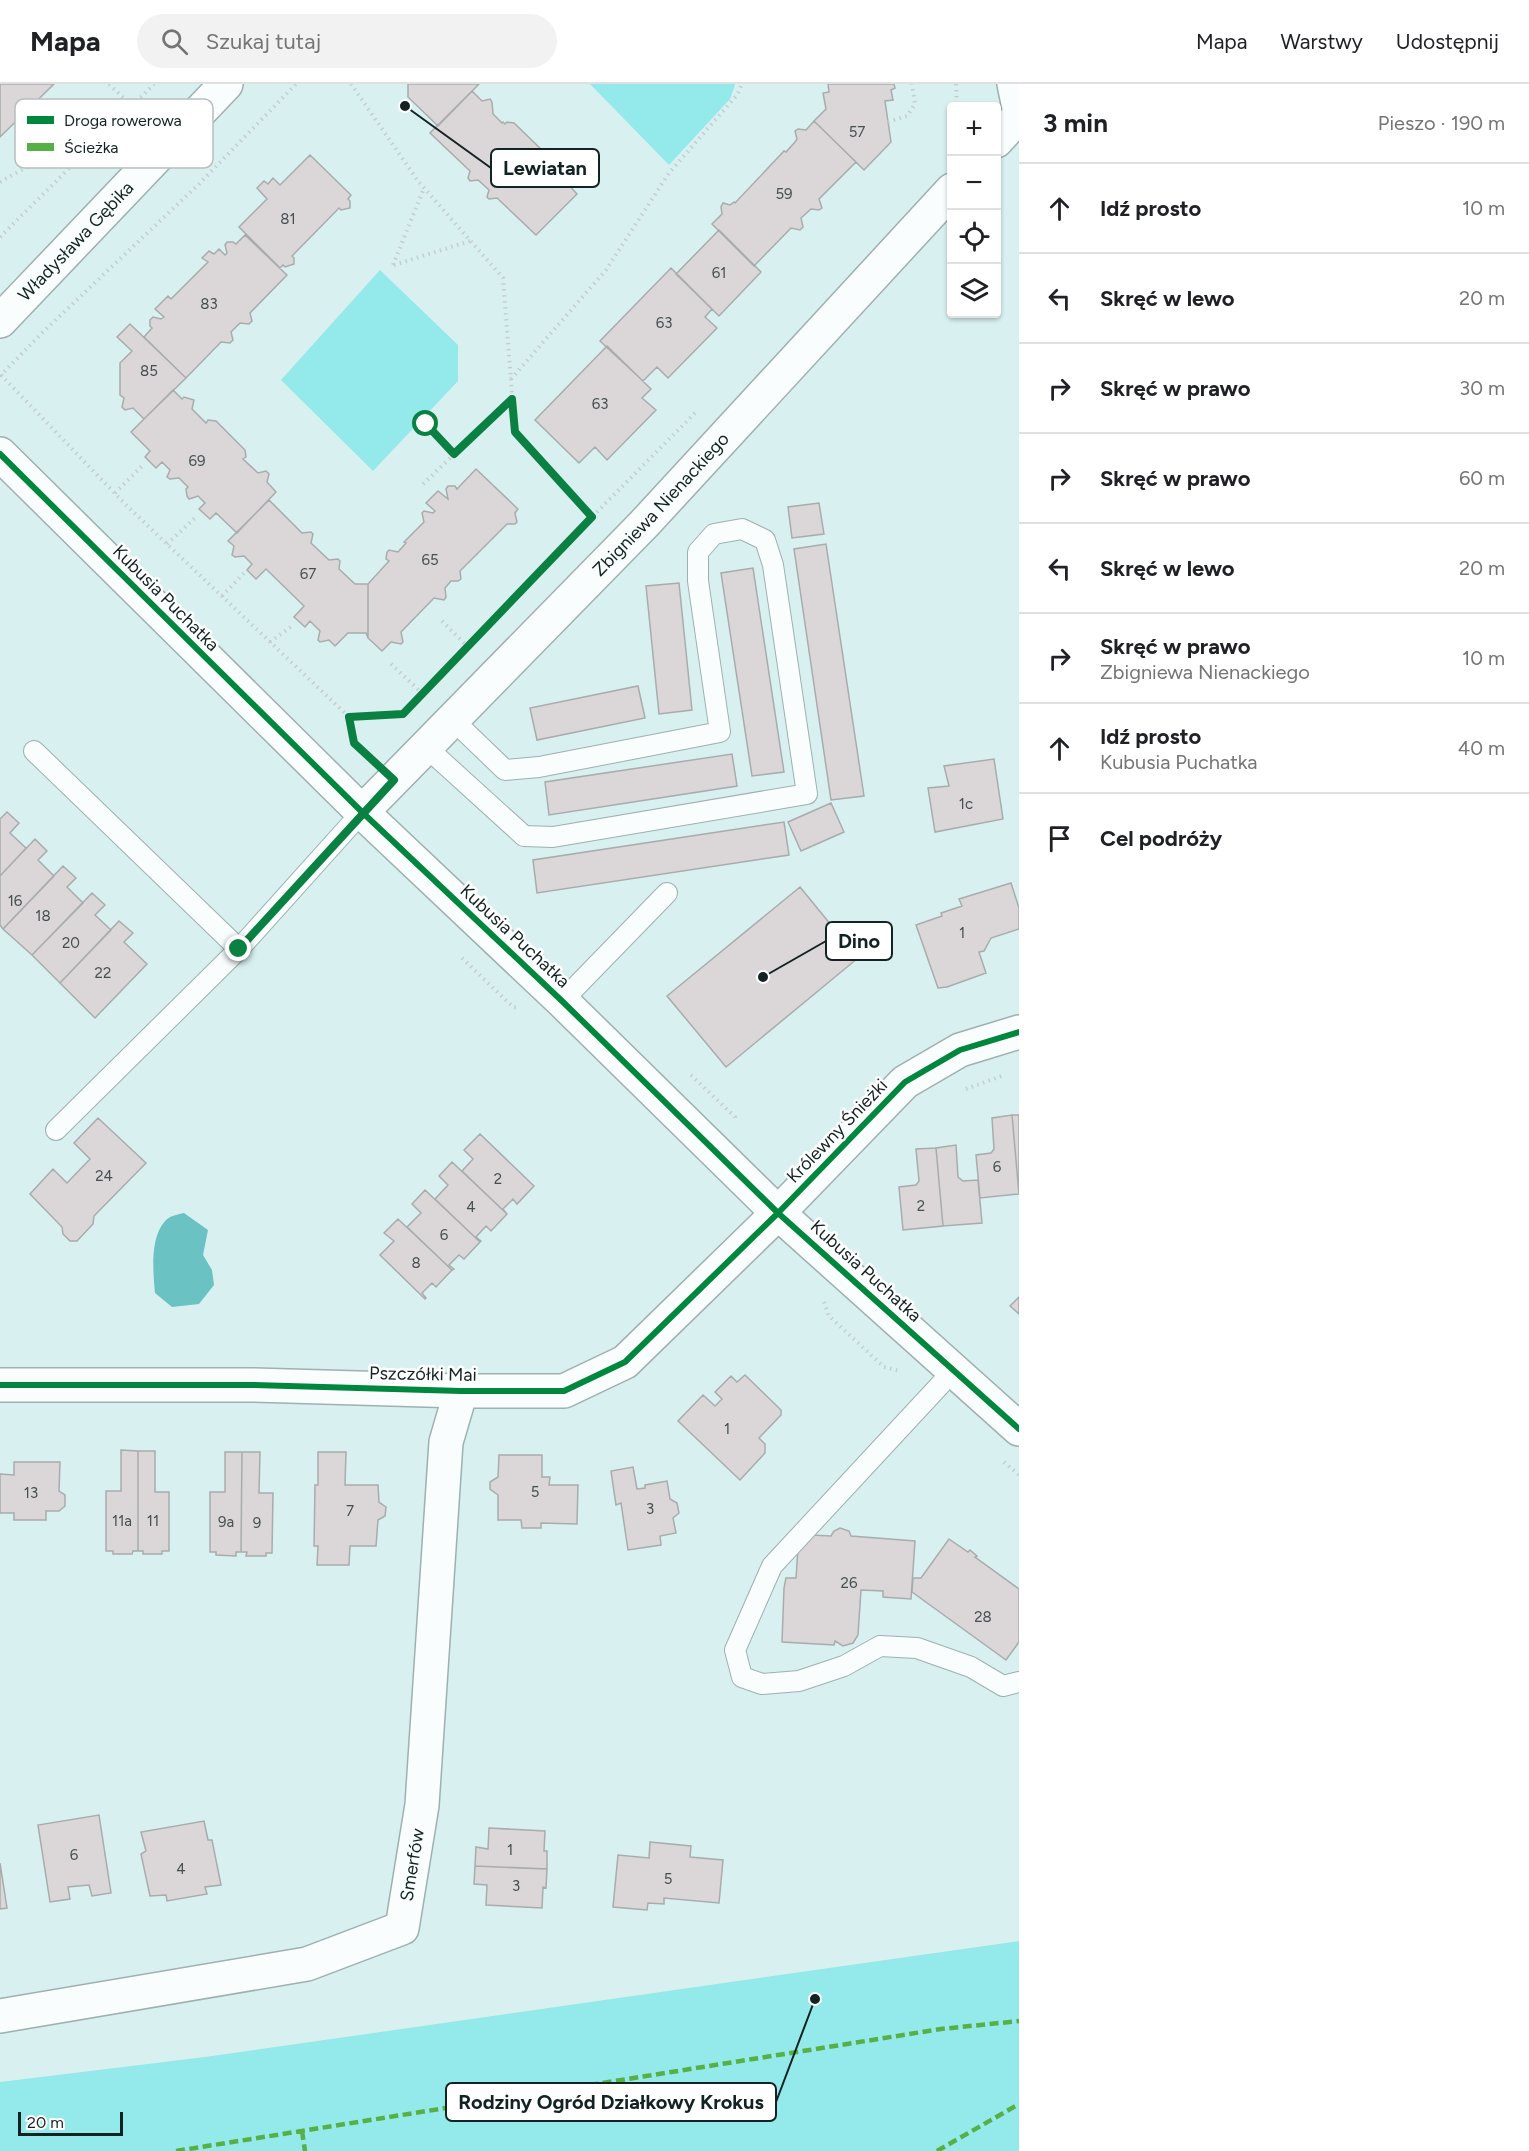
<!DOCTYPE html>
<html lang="pl">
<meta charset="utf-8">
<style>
:root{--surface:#fff;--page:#f2f2f2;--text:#202124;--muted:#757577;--line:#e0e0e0}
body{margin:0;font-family:Figtree,sans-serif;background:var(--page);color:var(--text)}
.controls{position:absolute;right:18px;top:18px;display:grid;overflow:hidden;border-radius:6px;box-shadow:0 2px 4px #0004}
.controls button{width:54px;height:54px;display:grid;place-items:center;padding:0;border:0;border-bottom:2px solid var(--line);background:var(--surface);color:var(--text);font:30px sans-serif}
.scale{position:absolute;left:18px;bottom:15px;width:105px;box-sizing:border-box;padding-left:6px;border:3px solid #132222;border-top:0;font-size:16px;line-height:21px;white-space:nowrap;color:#132222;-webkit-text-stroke:4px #fff;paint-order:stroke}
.stop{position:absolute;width:18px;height:18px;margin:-14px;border:4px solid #0b8043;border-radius:50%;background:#fff}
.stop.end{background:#0b8043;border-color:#fff;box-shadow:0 2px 6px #0008}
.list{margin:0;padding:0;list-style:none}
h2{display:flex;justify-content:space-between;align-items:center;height:78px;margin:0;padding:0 24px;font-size:26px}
h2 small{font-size:20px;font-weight:400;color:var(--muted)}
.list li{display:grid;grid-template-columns:39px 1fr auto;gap:18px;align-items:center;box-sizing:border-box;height:90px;padding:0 24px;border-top:2px solid var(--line)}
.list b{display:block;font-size:22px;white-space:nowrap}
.list p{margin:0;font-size:20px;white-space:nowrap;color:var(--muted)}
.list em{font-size:20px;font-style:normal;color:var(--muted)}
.icon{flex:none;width:33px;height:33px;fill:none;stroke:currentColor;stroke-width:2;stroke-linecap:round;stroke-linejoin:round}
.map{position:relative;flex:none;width:1019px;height:2067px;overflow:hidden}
header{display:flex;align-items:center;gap:36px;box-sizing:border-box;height:84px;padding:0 30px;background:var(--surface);border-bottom:2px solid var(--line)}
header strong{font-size:28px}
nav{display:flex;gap:33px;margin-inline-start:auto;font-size:21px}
.search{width:420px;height:54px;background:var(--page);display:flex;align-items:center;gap:15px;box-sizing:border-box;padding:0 21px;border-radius:33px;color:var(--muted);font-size:22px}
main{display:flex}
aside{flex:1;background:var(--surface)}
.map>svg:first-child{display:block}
.green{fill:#94e9ea}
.water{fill:#6ac2c2}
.building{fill:#dbd6d8;stroke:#a8acad;stroke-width:1.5}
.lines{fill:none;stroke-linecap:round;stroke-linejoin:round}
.service-casing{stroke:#9eb0b0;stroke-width:22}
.minor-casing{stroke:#9eb0b0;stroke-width:36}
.path{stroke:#c5cece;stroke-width:4;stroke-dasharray:1.5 4.5;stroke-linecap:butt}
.service{stroke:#f9fdfd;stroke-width:20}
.minor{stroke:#f9fdfd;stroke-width:33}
.quiet{stroke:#55b145;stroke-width:4.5;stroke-dasharray:9 4.5;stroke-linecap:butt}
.cycleway-casing{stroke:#fff;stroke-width:10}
.cycleway{stroke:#00873e;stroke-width:6}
.route{stroke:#0b8043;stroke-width:8}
.labels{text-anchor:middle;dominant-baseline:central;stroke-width:5;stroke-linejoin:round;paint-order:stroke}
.number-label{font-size:15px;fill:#454f50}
.street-label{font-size:18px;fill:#132222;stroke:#fff}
.key{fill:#fff;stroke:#b8bdbd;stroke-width:1.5}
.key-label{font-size:16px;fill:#132222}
.leader{fill:none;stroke:#132222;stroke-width:2}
.callout-dot{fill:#132222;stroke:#fff;stroke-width:2}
.callout{fill:#fff;stroke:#132222;stroke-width:2}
.callout-label{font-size:20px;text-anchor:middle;font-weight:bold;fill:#132222}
</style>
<header>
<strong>Mapa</strong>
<div class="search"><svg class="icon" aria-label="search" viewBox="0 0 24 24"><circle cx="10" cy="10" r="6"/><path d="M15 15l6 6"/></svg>Szukaj tutaj</div>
<nav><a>Mapa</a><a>Warstwy</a><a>Udostępnij</a></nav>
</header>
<main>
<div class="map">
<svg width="1019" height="2067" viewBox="0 0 1019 2067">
<rect width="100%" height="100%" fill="#d9f0f0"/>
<!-- green -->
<path class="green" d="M 590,0 L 735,0 L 735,1 L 730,15 L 669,81 Z
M 380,186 L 458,261 L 458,297 L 373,387 L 281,296 Z
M 1019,1857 L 1019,2067 L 0,2067 L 0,1998 L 205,1973 Z"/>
<!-- water -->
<path class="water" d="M 184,1129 L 208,1146 L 203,1171 L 212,1186 L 214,1201 L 199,1220 L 172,1223 L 155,1209 C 153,1187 149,1147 170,1133 C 174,1131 180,1130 184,1129 Z"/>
<!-- building -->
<path class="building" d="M 0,0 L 54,0 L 0,53 Z
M 408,0 L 479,0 L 438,42 L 408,13 Z
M 828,0 L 894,0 L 895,4 L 891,6 L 893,16 L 885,17 L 891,58 L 864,86 L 814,37 L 826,25 L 823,9 L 829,8 Z
M 472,7 L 482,17 L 490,15 L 492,18 L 493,30 L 502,39 L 503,38 L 505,40 L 507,38 L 514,39 L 544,68 L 544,81 L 557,90 L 565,89 L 567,92 L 567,99 L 577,110 L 536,151 L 497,114 L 489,115 L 487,113 L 489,106 L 478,96 L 470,97 L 468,94 L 470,87 L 430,49 Z
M 814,37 L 856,78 L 819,115 L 822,124 L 819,126 L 811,125 L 801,134 L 803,143 L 800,146 L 791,144 L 754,182 L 712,140 L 722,130 L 721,123 L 723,119 L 730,121 L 734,118 L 735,119 L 784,67 L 786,68 L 795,58 L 797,55 L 795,47 L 798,45 L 806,46 Z
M 310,71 L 351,111 L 348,115 L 350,117 L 350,124 L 341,126 L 339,124 L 292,172 L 294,174 L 294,180 L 285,183 L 283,181 L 280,184 L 239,143 L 267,115 L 257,104 L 264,97 L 268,100 L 273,94 L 280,101 Z
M 719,146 L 761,188 L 719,232 L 676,190 Z
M 245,151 L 287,191 L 250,229 L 252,237 L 249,240 L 240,239 L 231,248 L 233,256 L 230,259 L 221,258 L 186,294 L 144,253 L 152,244 L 150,242 L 150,236 L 153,233 L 161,235 L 164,233 L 155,225 L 168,212 L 171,215 L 208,178 L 202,174 L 209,167 L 214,170 L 219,165 L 225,171 L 227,169 L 225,161 L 227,158 L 233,158 L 236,160 Z
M 671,184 L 712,225 L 705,233 L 717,244 L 668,294 L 657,283 L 643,297 L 600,257 Z
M 130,240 L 186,294 L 144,335 L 133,324 L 125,326 L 122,323 L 124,314 L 120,311 L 120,279 L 132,267 L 117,253 Z
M 607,262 L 651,305 L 642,314 L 656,326 L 607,376 L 595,363 L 579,379 L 535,336 Z
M 173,306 L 182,315 L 184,313 L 194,316 L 192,325 L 206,339 L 208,336 L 216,337 L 245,366 L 246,373 L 243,375 L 258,389 L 266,387 L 269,390 L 267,398 L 276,408 L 237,449 L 216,429 L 210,435 L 199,425 L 205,419 L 198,412 L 189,415 L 187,412 L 186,405 L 188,403 L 179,394 L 170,395 L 167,393 L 170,386 L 162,378 L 156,384 L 145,373 L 150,367 L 131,348 Z
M 476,385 L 518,425 L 515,429 L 517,438 L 515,440 L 507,440 L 460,487 L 461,495 L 458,497 L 451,497 L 445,504 L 446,513 L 444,516 L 434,514 L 401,548 L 403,558 L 401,560 L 391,558 L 382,567 L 368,554 L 368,500 L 389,477 L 386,475 L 387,468 L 389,466 L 398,468 L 406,459 L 404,458 L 424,438 L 422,429 L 424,427 L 433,429 L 435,427 L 426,419 L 438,407 L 448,415 L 446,405 L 448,402 L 455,402 L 457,405 Z
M 269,416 L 302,449 L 311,448 L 313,450 L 311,459 L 329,476 L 338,475 L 340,477 L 339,485 L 355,500 L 368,500 L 368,554 L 366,549 L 348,549 L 335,562 L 329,556 L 320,558 L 318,556 L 320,547 L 310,537 L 305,543 L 294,533 L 304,522 L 266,485 L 256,495 L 247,486 L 252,480 L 244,472 L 235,473 L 232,471 L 234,462 L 228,457 Z
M 819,419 L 824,450 L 792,454 L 788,423 Z
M 826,460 L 864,712 L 831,716 L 794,465 Z
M 753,484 L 784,688 L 752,692 L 721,489 Z
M 679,499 L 692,626 L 659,630 L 646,502 Z
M 638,602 L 645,634 L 537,656 L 530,624 Z
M 732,670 L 737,702 L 549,731 L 545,698 Z
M 994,675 L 1003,735 L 935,748 L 928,704 L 949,702 L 944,682 Z
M 831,719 L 844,748 L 801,767 L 788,738 Z
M 7,728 L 19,739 L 10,749 L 26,764 L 0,792 L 0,735 Z
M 784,738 L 789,771 L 537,809 L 533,776 Z
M 35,755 L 47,767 L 38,776 L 54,792 L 3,845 L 0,841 L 0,792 Z
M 63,782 L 76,794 L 67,803 L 83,819 L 32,871 L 3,845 Z
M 1011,799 L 1019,824 L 1019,845 L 991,854 L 984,867 L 979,868 L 986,889 L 947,903 L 938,904 L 916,841 L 942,832 L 941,829 L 962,822 L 959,815 Z
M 800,803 L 858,874 L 726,983 L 667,912 Z
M 92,809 L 105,821 L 95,831 L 111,846 L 60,899 L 32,871 Z
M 119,837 L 133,849 L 124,858 L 147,880 L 95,934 L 60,899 Z
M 1012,1031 L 1019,1110 L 980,1114 L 976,1071 L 991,1069 L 994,1065 L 992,1034 Z
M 1012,1031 L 1019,1031 L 1019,1110 Z
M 98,1034 L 146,1079 L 94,1132 L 93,1140 L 77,1157 L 70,1157 L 63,1150 L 62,1143 L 30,1110 L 53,1085 L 67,1099 L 90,1075 L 74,1059 Z
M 480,1050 L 534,1102 L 517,1120 L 513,1115 L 503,1125 L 507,1130 L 462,1087 L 473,1075 L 464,1066 Z
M 956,1061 L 958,1093 L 963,1097 L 978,1096 L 982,1139 L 943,1142 L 936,1064 Z
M 936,1064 L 943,1142 L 903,1146 L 899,1103 L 916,1101 L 919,1097 L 916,1065 Z
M 452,1078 L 507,1130 L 491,1147 L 486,1142 L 476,1153 L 481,1157 L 480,1158 L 435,1115 L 448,1101 L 439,1092 Z
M 425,1106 L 480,1158 L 464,1175 L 459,1171 L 449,1181 L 454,1185 L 452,1186 L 407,1143 L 421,1129 L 412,1120 Z
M 398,1135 L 452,1186 L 436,1203 L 432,1199 L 422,1209 L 426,1214 L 425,1215 L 380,1171 L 394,1157 L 384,1149 Z
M 1019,1213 L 1019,1230 L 1010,1222 Z
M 745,1291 L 781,1326 L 781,1331 L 759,1354 L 765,1360 L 765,1369 L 740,1396 L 678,1337 L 703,1311 L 715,1322 L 722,1315 L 715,1308 L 731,1292 L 737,1298 Z
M 121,1366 L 138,1367 L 138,1467 L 133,1467 L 132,1470 L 113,1470 L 113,1467 L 106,1467 L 106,1407 L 121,1407 Z
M 138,1367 L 155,1367 L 155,1408 L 169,1408 L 169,1467 L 162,1467 L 162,1470 L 143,1470 L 143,1467 L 138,1467 Z
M 225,1368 L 242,1368 L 241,1468 L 236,1468 L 236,1472 L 216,1471 L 216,1468 L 210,1468 L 210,1408 L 225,1408 Z
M 242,1368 L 260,1368 L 259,1409 L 273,1409 L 272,1469 L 266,1469 L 266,1472 L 246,1472 L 247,1468 L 241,1468 Z
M 318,1368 L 346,1368 L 345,1401 L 378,1401 L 379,1418 L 386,1423 L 385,1432 L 378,1436 L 376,1462 L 350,1462 L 349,1481 L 317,1481 L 318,1462 L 314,1462 L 315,1401 L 318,1401 Z
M 499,1371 L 542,1371 L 542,1393 L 550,1393 L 549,1401 L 578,1401 L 577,1440 L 541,1439 L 541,1444 L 522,1444 L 521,1436 L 498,1436 L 498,1411 L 490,1405 L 490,1398 L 498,1393 Z
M 14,1378 L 60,1378 L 59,1407 L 65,1411 L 65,1422 L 59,1427 L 46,1427 L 46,1436 L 14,1436 L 14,1429 L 0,1429 L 0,1390 L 14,1391 Z
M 633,1383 L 637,1405 L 645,1404 L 645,1401 L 667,1397 L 670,1415 L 677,1419 L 679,1429 L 673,1434 L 676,1449 L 660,1452 L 661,1461 L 628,1466 L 621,1419 L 616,1421 L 611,1387 Z
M 840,1444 L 849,1447 L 851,1452 L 915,1457 L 911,1515 L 883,1513 L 883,1507 L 861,1506 L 858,1551 L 853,1559 L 843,1562 L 835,1557 L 834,1561 L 782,1558 L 784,1504 L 786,1494 L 796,1494 L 798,1464 L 810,1451 L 831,1452 L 834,1447 Z
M 949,1455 L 968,1468 L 970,1466 L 977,1472 L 975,1473 L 1019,1505 L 1019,1558 L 1006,1576 L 912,1508 L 913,1494 L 921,1494 Z
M 99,1731 L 111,1809 L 92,1812 L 89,1801 L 68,1803 L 70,1815 L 50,1818 L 38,1741 Z
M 204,1737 L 208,1756 L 212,1756 L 221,1801 L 205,1803 L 207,1810 L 167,1817 L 166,1811 L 150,1812 L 141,1770 L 146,1767 L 141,1748 Z
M 489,1744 L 545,1747 L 544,1767 L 547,1767 L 547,1785 L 475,1782 L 476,1763 L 488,1765 Z
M 650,1758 L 691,1762 L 690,1773 L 723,1776 L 719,1819 L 664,1814 L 664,1820 L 648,1819 L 647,1826 L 613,1823 L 618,1771 L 649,1774 Z
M 0,1779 L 7,1824 L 0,1825 Z
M 475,1782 L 547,1785 L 546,1804 L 543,1803 L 542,1824 L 486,1821 L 487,1801 L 474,1800 Z"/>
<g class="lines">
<defs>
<path id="service" d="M 426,663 L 524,752 L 553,753 L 807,710 L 773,481 L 765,456 L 742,445 L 714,450 L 698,468 L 698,497 L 720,648 L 539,683 L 505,686 L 453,636
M 34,667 L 239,865 L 362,728
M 562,917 L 667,809
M 56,1046 L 239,865
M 954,1286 L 772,1482 L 735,1566 L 742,1593 L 762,1600 L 799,1597 L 844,1582 L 880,1562 L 917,1564 L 971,1583 L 1003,1602 L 1019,1598"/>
<g id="minor">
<path d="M 1014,0 L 1019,24"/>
<path d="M 996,57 L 1019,32"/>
<path id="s1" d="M 0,237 L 226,0"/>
<path d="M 0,370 L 362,728 L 562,917 L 778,1129 L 1019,1345"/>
<path id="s2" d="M 362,728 L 644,440 L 952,106"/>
<path d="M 0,1301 L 254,1301 L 461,1307 L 564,1307 L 625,1278 L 778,1129 L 905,998 L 960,966 L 1019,948"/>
<path id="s3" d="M 0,1932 L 307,1880 L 402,1844 L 422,1721 L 446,1358 L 461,1307"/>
</g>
</defs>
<!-- service casing -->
<use href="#service" class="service-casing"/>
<!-- minor casing -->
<use href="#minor" class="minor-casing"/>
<!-- path -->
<path class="path" d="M 109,0 L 132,22
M 351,0 L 418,97 L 503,194 L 515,348 L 592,433
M 956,0 L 957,22
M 31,23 L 83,71
M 888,38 L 907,32 L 915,20 L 912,0
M 0,98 L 72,58
M 0,153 L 154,0
M 393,181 L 424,104
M 394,181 L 470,157
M 1,291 L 126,421 L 349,633 L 403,630 L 592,433 L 698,326
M 0,292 L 43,248 L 199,100 L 296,0
M 511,295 L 606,186 L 669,89 L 737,11 L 742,0
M 426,340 L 454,370
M 423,400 L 511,316
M 115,409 L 143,381
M 167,460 L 197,432
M 222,512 L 247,486
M 442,537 L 468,563
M 270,558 L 292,542
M 391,580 L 423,610
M 349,633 L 354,659 L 369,673
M 462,874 L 513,923 L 518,924
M 691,991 L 735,1033 L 735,1037
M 966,1005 L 1004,991
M 824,1218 L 829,1232 L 884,1283 L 900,1287
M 1004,1378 L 1019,1391"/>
<!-- service -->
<use href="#service" class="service"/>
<!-- minor -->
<use href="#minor" class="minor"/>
<!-- quiet -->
<path class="quiet" d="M 302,2047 L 305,2067
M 176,2067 L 941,1945 L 1019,1937
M 937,2067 L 1019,2020"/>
<defs>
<path id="cycleway" d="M 0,370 L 362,728 L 562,917 L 778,1129 L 1019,1345
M 0,1301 L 254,1301 L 461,1307 L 564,1307 L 625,1278 L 778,1129 L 905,998 L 960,966 L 1019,948"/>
</defs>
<!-- cycleway casing -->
<use href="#cycleway" class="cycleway-casing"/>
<!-- cycleway -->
<use href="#cycleway" class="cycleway"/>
</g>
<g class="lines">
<!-- route -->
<path class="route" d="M 239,865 L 394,696 L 354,659 L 349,633 L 403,630 L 592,433 L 515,348 L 512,315 L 454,370 L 426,340"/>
</g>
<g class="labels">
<!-- number labels -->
<g class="number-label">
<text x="857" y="48">57</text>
<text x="784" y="110">59</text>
<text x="288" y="135">81</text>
<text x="719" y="189">61</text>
<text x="209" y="220">83</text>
<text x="664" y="239">63</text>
<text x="149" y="287">85</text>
<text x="600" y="320">63</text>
<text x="197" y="377">69</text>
<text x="430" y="476">65</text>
<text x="308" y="490">67</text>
<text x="966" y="720">1c</text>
<text x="15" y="817">16</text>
<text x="43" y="832">18</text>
<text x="962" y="849">1</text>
<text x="71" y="859">20</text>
<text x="103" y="889">22</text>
<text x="997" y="1083">6</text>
<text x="104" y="1092">24</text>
<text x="498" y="1095">2</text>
<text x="921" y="1122">2</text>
<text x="471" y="1123">4</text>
<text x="444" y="1151">6</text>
<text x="416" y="1179">8</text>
<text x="727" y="1345">1</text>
<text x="535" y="1408">5</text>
<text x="31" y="1409">13</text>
<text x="650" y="1425">3</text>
<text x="350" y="1427">7</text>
<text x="122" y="1437">11a</text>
<text x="153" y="1437">11</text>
<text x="226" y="1438">9a</text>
<text x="257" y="1439">9</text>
<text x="849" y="1499">26</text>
<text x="983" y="1533">28</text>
<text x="510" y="1766">1</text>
<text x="74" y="1771">6</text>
<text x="181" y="1785">4</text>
<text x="668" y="1795">5</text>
<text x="516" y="1802">3</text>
</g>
<!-- street labels -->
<g class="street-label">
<text stroke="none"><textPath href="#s1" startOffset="110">Władysława Gębika</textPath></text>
<text stroke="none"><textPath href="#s2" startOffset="429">Zbigniewa Nienackiego</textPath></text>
<text transform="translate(166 514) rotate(45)">Kubusia Puchatka</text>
<text transform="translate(515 852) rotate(43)">Kubusia Puchatka</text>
<text transform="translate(837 1047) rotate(-46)">Królewny Śnieżki</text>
<text transform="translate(866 1187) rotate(42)">Kubusia Puchatka</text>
<text transform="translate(423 1290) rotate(1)">Pszczółki Mai</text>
<text stroke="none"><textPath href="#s3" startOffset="477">Smerfów</textPath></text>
</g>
</g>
<!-- legend -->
<rect x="15" y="15" width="198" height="69" rx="9" class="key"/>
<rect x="27" y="32" width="27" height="8" fill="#00873e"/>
<rect x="27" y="59" width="27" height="8" fill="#55b145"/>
<g class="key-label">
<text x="64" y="42">Droga rowerowa</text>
<text x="64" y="69">Ścieżka</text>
</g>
<!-- callouts -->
<path class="leader" d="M405 22L491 84M763 893L826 857M815 1915L776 2018"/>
<g class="callout-dot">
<circle cx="405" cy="22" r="6"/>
<circle cx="763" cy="893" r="6"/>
<circle cx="815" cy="1915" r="6"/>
</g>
<g class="callout">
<rect x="491" y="65" width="108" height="38" rx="6"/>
<rect x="826" y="838" width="66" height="38" rx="6"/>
<rect x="446" y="1999" width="330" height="38" rx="6"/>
</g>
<g class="callout-label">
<text x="545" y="91">Lewiatan</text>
<text x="859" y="864">Dino</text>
<text x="611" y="2025">Rodziny Ogród Działkowy Krokus</text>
</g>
</svg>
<div class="controls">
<button>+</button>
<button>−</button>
<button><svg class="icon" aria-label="locate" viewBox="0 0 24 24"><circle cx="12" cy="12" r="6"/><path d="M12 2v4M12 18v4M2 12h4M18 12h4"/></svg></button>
<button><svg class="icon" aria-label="layers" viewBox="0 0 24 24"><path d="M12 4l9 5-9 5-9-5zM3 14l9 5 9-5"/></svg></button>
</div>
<div class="scale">20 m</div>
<div class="stop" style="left:426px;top:340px"></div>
<div class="stop end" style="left:239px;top:865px"></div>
</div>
<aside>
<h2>3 min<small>Pieszo · 190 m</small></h2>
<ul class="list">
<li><svg class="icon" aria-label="ahead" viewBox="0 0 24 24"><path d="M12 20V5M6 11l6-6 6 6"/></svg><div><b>Idź prosto</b></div><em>10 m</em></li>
<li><svg class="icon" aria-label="left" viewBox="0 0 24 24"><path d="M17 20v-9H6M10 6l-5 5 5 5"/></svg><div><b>Skręć w lewo</b></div><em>20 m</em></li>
<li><svg class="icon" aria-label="right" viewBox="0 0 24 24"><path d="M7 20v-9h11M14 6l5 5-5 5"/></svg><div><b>Skręć w prawo</b></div><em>30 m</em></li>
<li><svg class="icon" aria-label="right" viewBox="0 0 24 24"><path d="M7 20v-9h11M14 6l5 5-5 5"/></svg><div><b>Skręć w prawo</b></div><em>60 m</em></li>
<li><svg class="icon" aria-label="left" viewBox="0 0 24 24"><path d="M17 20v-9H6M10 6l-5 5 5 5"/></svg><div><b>Skręć w lewo</b></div><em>20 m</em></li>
<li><svg class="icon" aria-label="right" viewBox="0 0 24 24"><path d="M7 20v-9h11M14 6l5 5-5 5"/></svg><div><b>Skręć w prawo</b><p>Zbigniewa Nienackiego</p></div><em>10 m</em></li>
<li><svg class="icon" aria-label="ahead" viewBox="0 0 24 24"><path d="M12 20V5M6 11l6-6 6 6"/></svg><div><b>Idź prosto</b><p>Kubusia Puchatka</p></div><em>40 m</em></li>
<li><svg class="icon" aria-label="arrive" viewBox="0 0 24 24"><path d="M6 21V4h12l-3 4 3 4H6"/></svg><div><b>Cel podróży</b></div></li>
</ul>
</aside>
</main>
